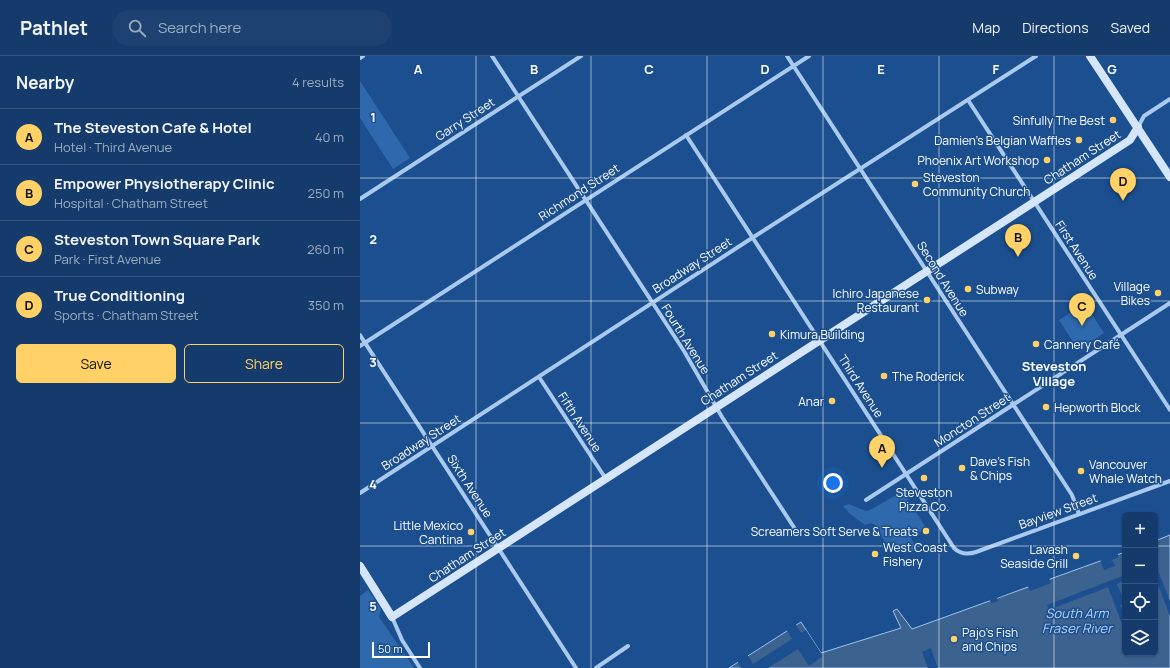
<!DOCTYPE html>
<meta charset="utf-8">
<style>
:root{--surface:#143b6b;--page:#1d4271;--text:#f1f3f6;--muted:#9dadc1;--line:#33557e;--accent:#ffd166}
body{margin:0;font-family:Manrope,sans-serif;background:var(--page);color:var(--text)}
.controls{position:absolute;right:12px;bottom:12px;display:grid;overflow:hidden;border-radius:6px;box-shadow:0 1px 3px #0004}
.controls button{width:36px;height:36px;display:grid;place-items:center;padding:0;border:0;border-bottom:1px solid var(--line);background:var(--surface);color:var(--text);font:20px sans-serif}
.scale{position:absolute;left:12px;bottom:10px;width:58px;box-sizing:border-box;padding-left:4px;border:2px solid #fff;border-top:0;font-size:11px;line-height:14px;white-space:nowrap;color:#fff;-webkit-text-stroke:3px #1b4f8f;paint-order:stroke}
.you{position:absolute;left:473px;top:427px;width:14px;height:14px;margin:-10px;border:3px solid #fff;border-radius:50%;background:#1a73e8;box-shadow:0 0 0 6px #1a73e833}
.badge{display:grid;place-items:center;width:26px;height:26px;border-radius:50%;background:var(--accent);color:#111;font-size:13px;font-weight:700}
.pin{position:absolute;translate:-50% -33px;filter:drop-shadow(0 1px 2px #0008)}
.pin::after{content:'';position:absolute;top:21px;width:14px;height:12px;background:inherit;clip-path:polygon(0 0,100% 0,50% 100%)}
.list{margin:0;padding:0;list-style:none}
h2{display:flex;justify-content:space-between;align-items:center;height:52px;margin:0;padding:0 16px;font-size:17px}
h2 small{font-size:13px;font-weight:400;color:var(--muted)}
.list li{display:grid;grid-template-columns:26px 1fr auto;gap:12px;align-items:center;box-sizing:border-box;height:56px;padding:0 16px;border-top:1px solid var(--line)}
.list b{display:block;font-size:15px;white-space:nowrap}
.list p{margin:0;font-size:13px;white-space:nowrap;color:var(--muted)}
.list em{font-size:13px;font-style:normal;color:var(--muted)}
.actions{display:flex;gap:8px;padding:12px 16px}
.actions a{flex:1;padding:9px 0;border:1px solid var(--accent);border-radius:6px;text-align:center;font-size:14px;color:var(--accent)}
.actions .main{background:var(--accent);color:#111}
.icon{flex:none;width:22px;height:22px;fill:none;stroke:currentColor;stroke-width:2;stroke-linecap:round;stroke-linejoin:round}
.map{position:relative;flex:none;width:810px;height:612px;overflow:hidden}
header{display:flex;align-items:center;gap:24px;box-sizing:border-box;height:56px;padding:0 20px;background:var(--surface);border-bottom:1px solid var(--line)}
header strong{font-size:19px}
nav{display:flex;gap:22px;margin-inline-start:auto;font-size:14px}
.search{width:280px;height:36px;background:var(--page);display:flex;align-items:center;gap:10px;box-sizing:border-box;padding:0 14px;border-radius:22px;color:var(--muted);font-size:15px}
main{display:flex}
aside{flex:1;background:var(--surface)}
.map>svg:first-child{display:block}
.green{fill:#2e69ad}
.water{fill:#3c6290;stroke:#9cc4f0}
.pier{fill:#1b4f8f}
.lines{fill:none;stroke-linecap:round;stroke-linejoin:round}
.street{stroke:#a9c9ee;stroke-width:4}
.secondary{stroke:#d6e6fa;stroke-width:8}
.grid{fill:none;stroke:#fff;stroke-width:1;stroke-opacity:0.55}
.poi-dot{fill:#ffd166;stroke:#1b4f8f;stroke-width:1.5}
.labels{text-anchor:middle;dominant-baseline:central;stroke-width:3;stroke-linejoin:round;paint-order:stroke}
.street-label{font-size:12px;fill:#fff;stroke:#1b4f8f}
.poi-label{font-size:12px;fill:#fff;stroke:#1b4f8f;text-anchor:start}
.neighbourhood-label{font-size:13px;font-weight:bold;fill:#fff;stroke:#1b4f8f}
.water-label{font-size:13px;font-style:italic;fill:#b5d3f5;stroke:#1b4f8f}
.grid-label{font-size:13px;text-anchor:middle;font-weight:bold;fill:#fff;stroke:#1b4f8f;stroke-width:3;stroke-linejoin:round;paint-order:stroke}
</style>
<header>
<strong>Pathlet</strong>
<div class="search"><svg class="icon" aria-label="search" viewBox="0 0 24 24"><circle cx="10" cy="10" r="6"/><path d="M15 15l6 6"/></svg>Search here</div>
<nav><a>Map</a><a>Directions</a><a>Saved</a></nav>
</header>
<main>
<aside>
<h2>Nearby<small>4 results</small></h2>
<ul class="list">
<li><span class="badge">A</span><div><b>The Steveston Cafe &amp; Hotel</b><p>Hotel · Third Avenue</p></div><em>40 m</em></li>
<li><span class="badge">B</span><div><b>Empower Physiotherapy Clinic</b><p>Hospital · Chatham Street</p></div><em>250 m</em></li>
<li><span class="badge">C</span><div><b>Steveston Town Square Park</b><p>Park · First Avenue</p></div><em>260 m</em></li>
<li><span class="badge">D</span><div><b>True Conditioning</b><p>Sports · Chatham Street</p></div><em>350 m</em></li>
</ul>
<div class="actions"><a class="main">Save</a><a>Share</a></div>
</aside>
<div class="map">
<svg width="810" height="612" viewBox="0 0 810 612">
<rect width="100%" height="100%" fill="#1b4f8f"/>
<!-- green -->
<path class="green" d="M 0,25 L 50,102 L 33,113 L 0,62 Z
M 725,247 L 744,277 L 718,294 L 699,264 Z
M 543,435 L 566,472 L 551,482 L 554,488 L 554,495 L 541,495 L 527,488 L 519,477 L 520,475 L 517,470 L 511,467 L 505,469 L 489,457 L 483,450 L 489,448 L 506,455 L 510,454 Z
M 8,534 L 21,553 L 19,561 L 54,612 L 0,612 L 0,540 Z"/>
<!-- water -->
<path class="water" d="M 810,479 L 810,612 L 369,612 L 441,566 L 461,597 L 541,572 L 533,555 L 537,553 L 552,573 L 765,496 L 765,597 L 795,597 L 795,485 Z"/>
<!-- pier -->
<path class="pier" d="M 757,496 L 759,501 L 752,504 L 755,510 L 744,514 L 740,503 Z
M 795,507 L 810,545 L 810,560 L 795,521 Z
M 706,516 L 689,522 L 691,527 L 670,535 L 668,530 L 637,542 L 638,545 L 631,547 L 630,544 Z
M 765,519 L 765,524 L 757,528 L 765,547 L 760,549 L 765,562 L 765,576 L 748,531 L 689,554 L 687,549 Z
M 435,567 L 441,577 L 446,574 L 463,600 L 449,610 L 438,593 L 408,612 L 381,612 L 377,605 L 387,598 L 393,608 L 432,583 L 426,573 Z
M 571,592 L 577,610 L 578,612 L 568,612 L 562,596 Z"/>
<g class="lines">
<!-- street -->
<path class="street" d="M 132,0 L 324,295 L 362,361 L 437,476
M 427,0 L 712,439 L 719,458
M 0,2 L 3,0
M 608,44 L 810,354
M 778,71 L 784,60 L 810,43
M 326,79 L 594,492 C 600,498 607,499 616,496 L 810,425
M 0,143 L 221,0
M 0,279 L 216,612
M 0,290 L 449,0
M 179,321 L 246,423
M 0,437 L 392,182 L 676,0
M 506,444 L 810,247
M 32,561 L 42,584 L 60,612
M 236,612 L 268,590"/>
<!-- secondary -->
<path class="secondary" d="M 730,0 L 810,121
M 0,510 L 32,561 L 770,84 L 778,71"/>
</g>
<!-- grid -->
<path class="grid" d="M 116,0 L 116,612M 231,0 L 231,612M 347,0 L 347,612M 463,0 L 463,612M 579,0 L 579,612M 694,0 L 694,612M 0,122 L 810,122M 0,245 L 810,245M 0,367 L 810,367M 0,490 L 765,490M 795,490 L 810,490"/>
<!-- markers -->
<g class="poi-dot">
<circle cx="753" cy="64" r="4"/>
<circle cx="719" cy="84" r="4"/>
<circle cx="687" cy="104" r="4"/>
<circle cx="555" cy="128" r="4"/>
<circle cx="608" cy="233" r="4"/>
<circle cx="798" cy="237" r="4"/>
<circle cx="567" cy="244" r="4"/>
<circle cx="412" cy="278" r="4"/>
<circle cx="676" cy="288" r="4"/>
<circle cx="524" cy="320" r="4"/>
<circle cx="472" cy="345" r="4"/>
<circle cx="686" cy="351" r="4"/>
<circle cx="602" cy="412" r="4"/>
<circle cx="721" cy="415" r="4"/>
<circle cx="564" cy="422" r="4"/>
<circle cx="566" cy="475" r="4"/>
<circle cx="111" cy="476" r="4"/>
<circle cx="515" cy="498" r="4"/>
<circle cx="716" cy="500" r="4"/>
<circle cx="594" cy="583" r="4"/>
</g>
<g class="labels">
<!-- street labels -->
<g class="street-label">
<text transform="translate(105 63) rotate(-33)">Garry Street</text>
<text transform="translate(722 101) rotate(-33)">Chatham Street</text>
<text transform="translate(219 136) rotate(-33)">Richmond Street</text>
<text transform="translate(717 194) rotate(57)">First Avenue</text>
<text transform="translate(332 209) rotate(-33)">Broadway Street</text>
<text transform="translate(583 223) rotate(58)">Second Avenue</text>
<text transform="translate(326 283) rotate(58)">Fourth Avenue</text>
<text transform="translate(379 322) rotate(-33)">Chatham Street</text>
<text transform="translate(501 330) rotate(57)">Third Avenue</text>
<text transform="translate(612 364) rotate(-33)">Moncton Street</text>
<text transform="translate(220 366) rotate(57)">Fifth Avenue</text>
<text transform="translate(61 386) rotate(-33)">Broadway Street</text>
<text transform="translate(110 430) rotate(57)">Sixth Avenue</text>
<text transform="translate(698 455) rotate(-20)">Bayview Street</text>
<text transform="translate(107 499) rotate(-33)">Chatham Street</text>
</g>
<!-- poi labels -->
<g class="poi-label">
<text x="745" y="64" text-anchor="end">Sinfully The Best</text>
<text x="711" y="84" text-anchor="end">Damien's Belgian Waffles</text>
<text x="679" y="104" text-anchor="end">Phoenix Art Workshop</text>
<text x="563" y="121">Steveston<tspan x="563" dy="14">Community Church</tspan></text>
<text x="790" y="230" text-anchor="end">Village<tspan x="790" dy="14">Bikes</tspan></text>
<text x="616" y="233">Subway</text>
<text x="559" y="237" text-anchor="end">Ichiro Japanese<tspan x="559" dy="14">Restaurant</tspan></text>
<text x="420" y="278">Kimura Building</text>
<text x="684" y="288">Cannery Café</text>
<text x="532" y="320">The Roderick</text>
<text x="464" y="345" text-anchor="end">Anar</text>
<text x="694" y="351">Hepworth Block</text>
<text x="610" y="405">Dave's Fish<tspan x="610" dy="14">&amp; Chips</tspan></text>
<text x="729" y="408">Vancouver<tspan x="729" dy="14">Whale Watch</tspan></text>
<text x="564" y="436" text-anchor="middle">Steveston<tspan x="564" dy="14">Pizza Co.</tspan></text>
<text x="103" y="469" text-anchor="end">Little Mexico<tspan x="103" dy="14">Cantina</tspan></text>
<text x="558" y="475" text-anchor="end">Screamers Soft Serve &amp; Treats</text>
<text x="523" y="491">West Coast<tspan x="523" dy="14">Fishery</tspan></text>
<text x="708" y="493" text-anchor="end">Lavash<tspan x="708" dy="14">Seaside Grill</tspan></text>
<text x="602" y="576">Pajo's Fish<tspan x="602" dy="14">and Chips</tspan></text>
</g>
<!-- neighbourhood labels -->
<g class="neighbourhood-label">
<text x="694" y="310">Steveston<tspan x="694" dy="15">Village</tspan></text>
</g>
<!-- water labels -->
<g class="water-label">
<text x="717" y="557">South Arm<tspan x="717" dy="15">Fraser River</tspan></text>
</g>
</g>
<g class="grid-label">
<text x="58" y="18">A</text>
<text x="174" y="18">B</text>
<text x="289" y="18">C</text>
<text x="405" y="18">D</text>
<text x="521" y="18">E</text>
<text x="636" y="18">F</text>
<text x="752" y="18">G</text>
<text x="13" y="66">1</text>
<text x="13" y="188">2</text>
<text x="13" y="311">3</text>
<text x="13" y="433">4</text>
<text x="13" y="555">5</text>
</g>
</svg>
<div class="controls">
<button>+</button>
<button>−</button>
<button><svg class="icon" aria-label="locate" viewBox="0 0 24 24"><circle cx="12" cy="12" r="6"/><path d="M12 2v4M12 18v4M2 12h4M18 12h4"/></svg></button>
<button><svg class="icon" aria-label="layers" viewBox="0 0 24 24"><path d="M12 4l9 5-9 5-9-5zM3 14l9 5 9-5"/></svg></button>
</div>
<div class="scale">50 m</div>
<div class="you"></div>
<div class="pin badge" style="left:522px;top:412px">A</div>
<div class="pin badge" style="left:658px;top:201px">B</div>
<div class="pin badge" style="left:722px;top:270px">C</div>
<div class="pin badge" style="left:763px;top:145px">D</div>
</div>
</main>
